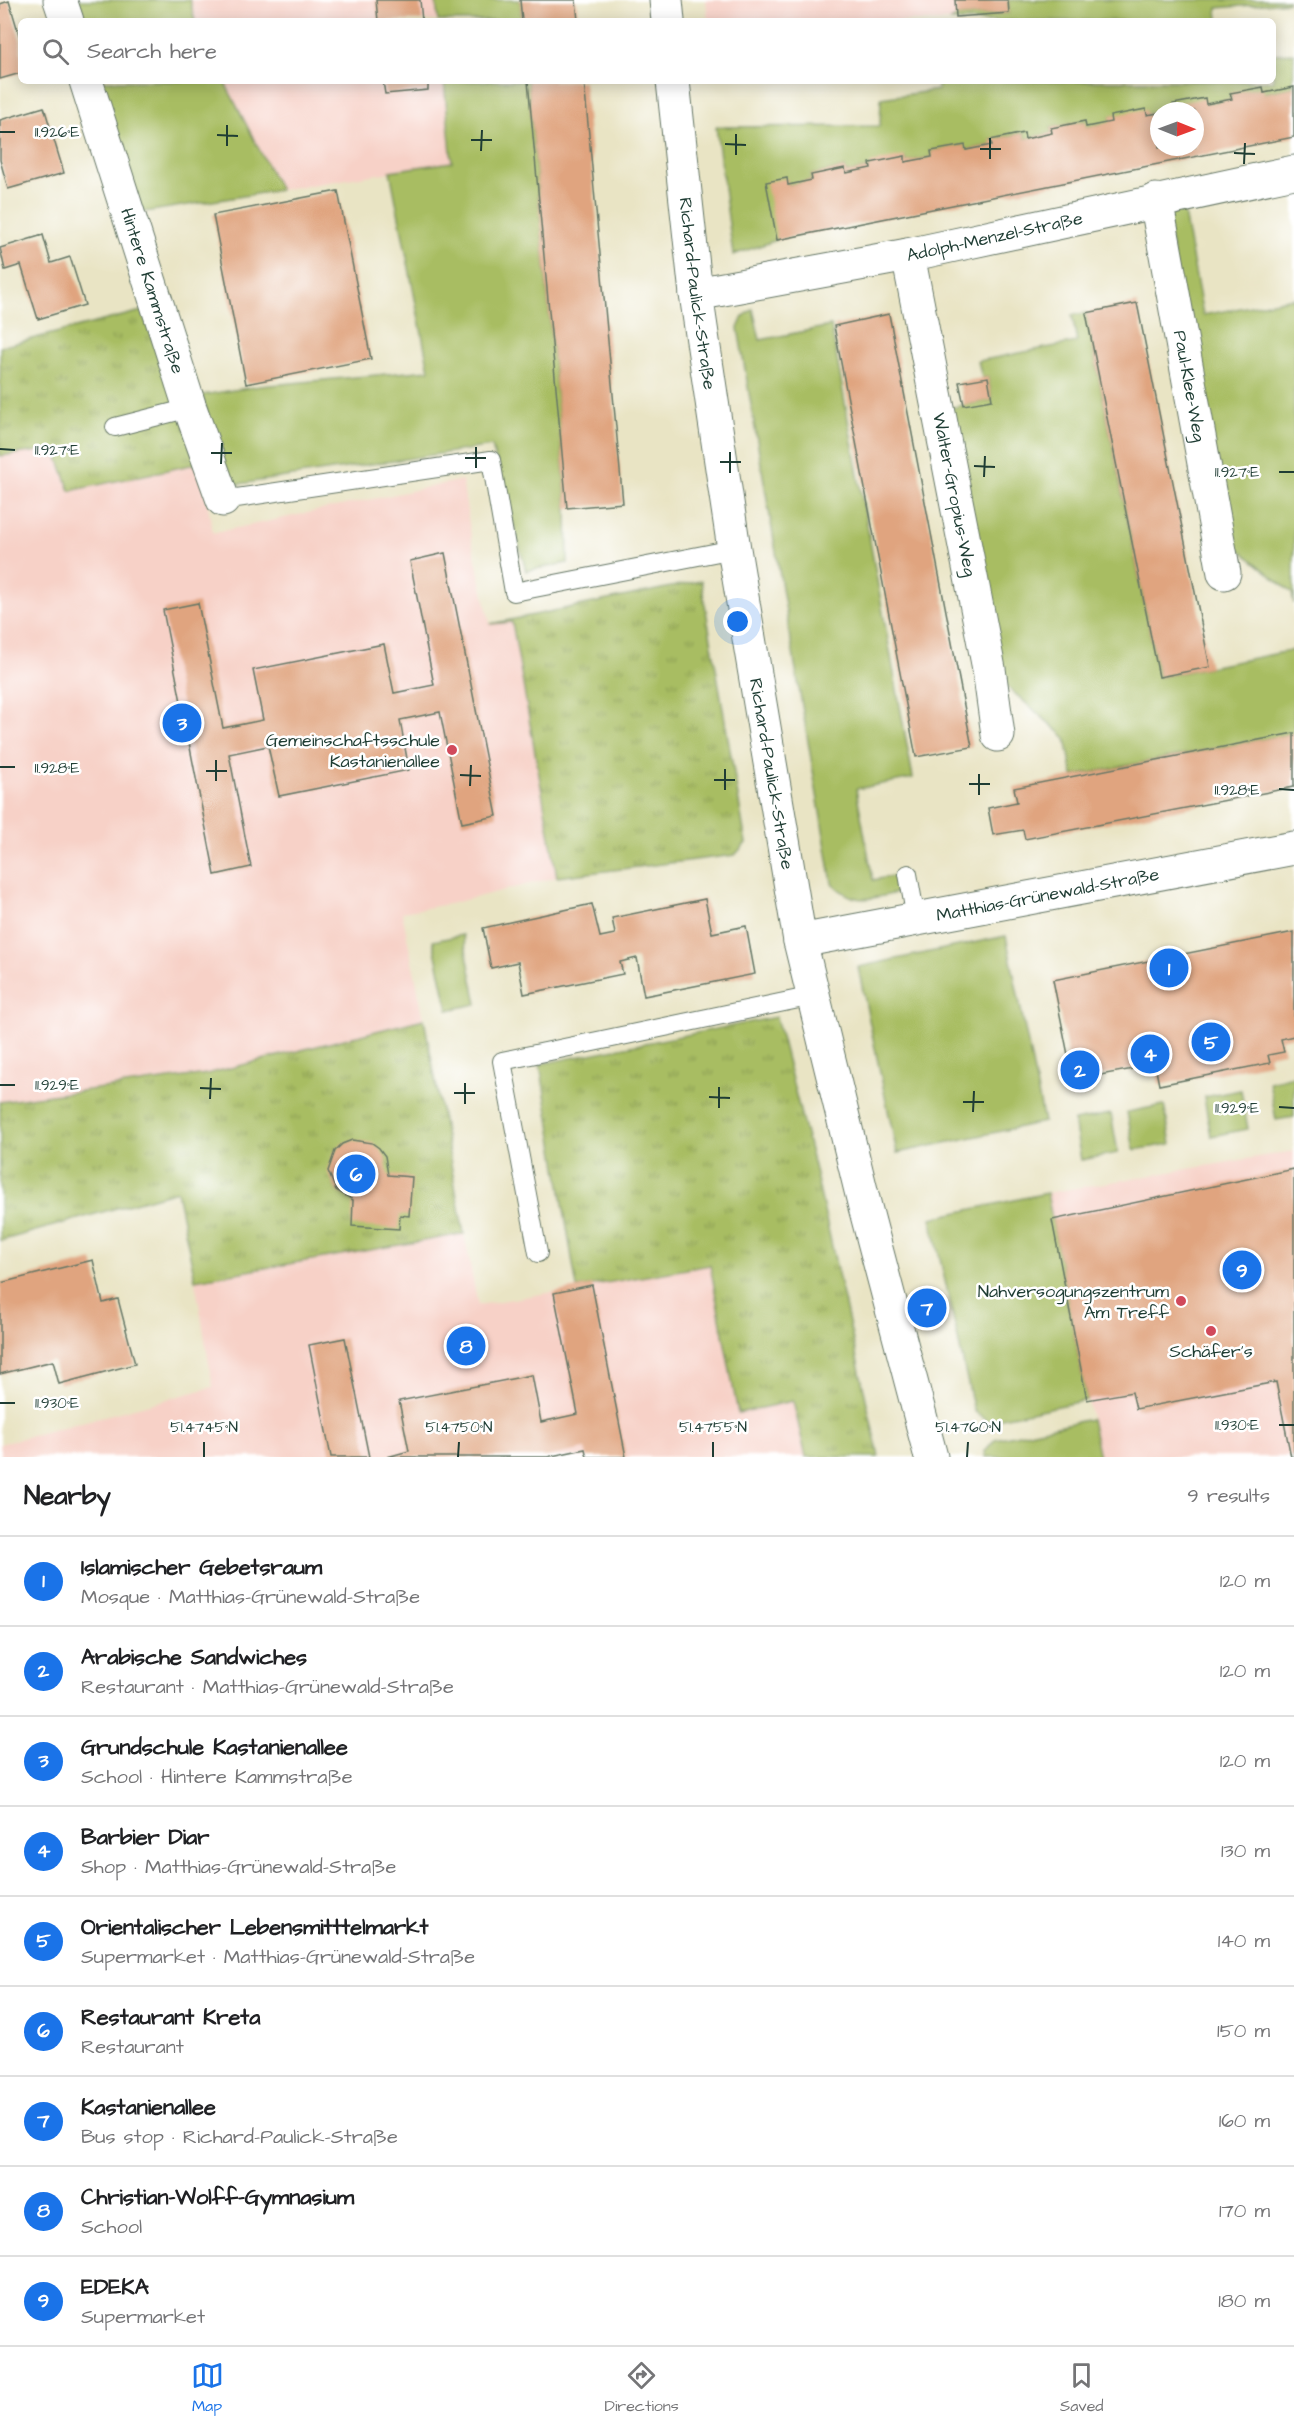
<!DOCTYPE html>
<meta charset="utf-8">
<style>
:root{--surface:#fff;--page:#f2f2f2;--text:#202124;--muted:#757577;--line:#e0e0e0;--accent:#1a73e8}
body{margin:0;font-family:"Architects Daughter",sans-serif;background:var(--page);color:var(--text)}
.compass{position:absolute;left:1150px;top:102px;width:54px;height:54px;border-radius:50%;background:var(--surface);box-shadow:0 3px 15px #0003;rotate:91deg}
.you{position:absolute;left:738px;top:622px;width:21px;height:21px;margin:-15px;border:4px solid #fff;border-radius:50%;background:#1a73e8;box-shadow:0 0 0 9px #1a73e833}
.badge{display:grid;place-items:center;width:39px;height:39px;border-radius:50%;background:var(--accent);color:#fff;font-size:20px;font-weight:700}
.pin{position:absolute;translate:-50% -50%;border:3px solid #fff;box-shadow:0 2px 6px #0006}
.list{margin:0;padding:0;list-style:none}
h2{display:flex;justify-content:space-between;align-items:center;height:78px;margin:0;padding:0 24px;font-size:26px}
h2 small{font-size:20px;font-weight:400;color:var(--muted)}
.list li{display:grid;grid-template-columns:39px 1fr auto;gap:18px;align-items:center;box-sizing:border-box;height:90px;padding:0 24px;border-top:2px solid var(--line)}
.list b{display:block;font-size:22px;white-space:nowrap}
.list p{margin:0;font-size:20px;white-space:nowrap;color:var(--muted)}
.list em{font-size:20px;font-style:normal;color:var(--muted)}
.icon{flex:none;width:33px;height:33px;fill:none;stroke:currentColor;stroke-width:2;stroke-linecap:round;stroke-linejoin:round}
.map{position:relative;flex:none;width:1294px;height:1457px;overflow:hidden}
.search{position:absolute;background:var(--surface);box-shadow:0 3px 15px #0003;left:18px;right:18px;top:18px;height:66px;display:flex;align-items:center;gap:15px;box-sizing:border-box;padding:0 21px;border-radius:9px;color:var(--muted);font-size:22px}
.sheet{height:888px;background:var(--surface)}
nav{display:flex;justify-content:space-around;align-items:center;box-sizing:border-box;height:84px;border-top:2px solid var(--line);background:var(--surface);font-size:16px;color:var(--muted)}
nav a{display:grid;justify-items:center;gap:3px}
nav .on{color:var(--accent)}
.map>svg:first-child{display:block}
.built{fill:#f7d1c7}
.grass{fill:#a8bd62;stroke:#647d4b;stroke-width:1.5}
.park{fill:url(#park-tufts);stroke:#647d4b;stroke-width:1.5}
.building{fill:#e0a47f}
.lines{fill:none;stroke-linecap:round;stroke-linejoin:round}
.service-casing{stroke:#676;stroke-width:20}
.minor-casing{stroke:#676;stroke-width:35}
.tertiary-casing{stroke:#676;stroke-width:35}
.service{stroke:#fff;stroke-width:18}
.minor{stroke:#fff;stroke-width:33}
.tertiary{stroke:#fff;stroke-width:33}
.ticks{fill:none;stroke:#1f3d34;stroke-width:2}
.poi-dot{fill:#d1495b;stroke:#fff;stroke-width:2}
.labels{text-anchor:middle;dominant-baseline:central;stroke-width:5;stroke-linejoin:round;paint-order:stroke}
.street-label{font-size:18px;fill:#1f3d34;stroke:#fff}
.poi-label{font-size:18px;fill:#1f3d34;stroke:#fff;text-anchor:end}
.ticks-label{font-size:15px;text-anchor:middle;fill:#1f3d34;stroke:#fff;stroke-width:5;stroke-linejoin:round;paint-order:stroke}
</style>
<div class="map">
<svg width="1294" height="1457" viewBox="0 0 1294 1457">
<defs>
<pattern id="park-tufts" width="24" height="20" patternUnits="userSpaceOnUse" patternTransform="scale(1.5)"><rect width="24" height="20" fill="#a8bd62"/><path d="M3 7l-1-3M5 7V3M7 7l1-3M15 17l-1-3M17 17v-4M19 17l1-3" fill="none" stroke="#889b52"/></pattern>
</defs>
<rect width="100%" height="100%" fill="#fff"/>
<filter id="ink" filterUnits="userSpaceOnUse"><feTurbulence type="fractalNoise" baseFrequency=".0167" numOctaves="2"/><feDisplacementMap in="SourceGraphic" scale="12" xChannelSelector="R" yChannelSelector="G"/><feConvolveMatrix kernelMatrix="1 2 1 2 8 2 1 2 1" color-interpolation-filters="sRGB"/></filter>
<filter id="wash" filterUnits="userSpaceOnUse"><feTurbulence type="fractalNoise" baseFrequency=".008" numOctaves="4" result="noise"/><feDisplacementMap in="SourceGraphic" scale="24" xChannelSelector="R" yChannelSelector="G"/><feGaussianBlur stdDeviation="1.35" result="paint"/><feColorMatrix in="noise" values="0 0 0 0 0 0 0 0 0 0 0 0 0 0 0 0 0 1.4 0 .05"/><feComposite in="paint" operator="in"/></filter>
<g filter="url(#wash)">
<rect width="100%" height="100%" fill="#e9e4c4"/>
<!-- built -->
<path class="built" d="M 190,0 L 436,0 L 438,21 L 195,21 Z
M 706,0 L 1168,0 L 1089,21 L 708,21 Z
M 224,81 L 444,81 L 452,162 L 280,190 Z
M 55,448 L 200,463 L 213,533 L 462,480 L 472,542 L 490,623 L 512,621 L 557,877 L 449,904 L 402,912 L 424,1019 L 207,1074 L 0,1102 L 0,456 Z
M 1294,1151 L 1294,1457 L 1099,1457 L 1047,1193 Z
M 464,1234 L 478,1305 L 710,1265 L 738,1412 L 793,1401 L 806,1457 L 0,1457 L 0,1444 L 213,1387 L 195,1280 Z"/>
<!-- grass -->
<path class="grass" d="M 69,0 L 190,0 L 195,21 L 76,21 Z
M 436,0 L 520,0 L 522,21 L 438,21 Z
M 1008,0 L 1289,0 L 1288,2 L 1217,8 L 1218,21 L 951,21 L 956,17 L 1009,13 Z
M 1294,53 L 1293,87 L 1264,93 L 1230,94 L 1232,99 L 1206,104 L 1173,104 L 1174,110 L 1159,111 L 1159,113 L 1110,116 L 1111,122 L 1086,127 L 1085,121 L 1051,128 L 1052,133 L 1025,139 L 1024,133 L 991,140 L 992,145 L 966,150 L 964,145 L 931,151 L 932,157 L 905,162 L 905,157 L 871,168 L 846,173 L 845,168 L 811,175 L 812,180 L 788,185 L 786,178 L 777,240 L 733,255 L 716,127 L 880,126 L 881,98 L 938,90 L 938,81 L 1273,81 L 1273,54 Z
M 96,81 L 224,81 L 280,190 L 139,213 Z
M 444,81 L 528,81 L 567,508 L 568,563 L 526,571 L 492,446 L 226,486 L 202,395 L 260,386 L 429,370 L 390,171 L 452,162 Z
M 1183,208 L 1203,315 L 1294,298 L 1294,604 L 1292,593 L 1227,539 L 1165,211 Z
M 753,309 L 760,340 L 831,326 L 913,778 L 856,789 L 873,880 L 894,876 L 896,893 C 868,899 855,906 832,883 L 738,328 L 743,317 Z
M 1086,313 L 1159,677 L 1294,650 L 1294,733 L 1073,776 L 1066,738 L 998,679 L 948,408 L 992,400 L 988,377 L 982,378 L 978,361 L 1077,342 L 1072,315 Z
M 463,935 L 477,1004 L 448,1010 L 433,941 Z
M 1006,936 L 1044,1122 L 897,1153 L 858,967 Z
M 1294,1076 L 1294,1117 L 1276,1120 L 1269,1082 Z
M 1241,1090 L 1248,1129 L 1211,1136 L 1204,1097 Z
M 1164,1105 L 1171,1144 L 1134,1150 L 1127,1112 Z
M 1111,1114 L 1118,1153 L 1081,1160 L 1074,1121 Z
M 1047,1193 L 1087,1400 L 988,1421 L 974,1411 L 931,1218 Z
M 1091,1419 L 1099,1457 L 986,1457 L 985,1451 L 995,1439 Z"/>
<!-- park -->
<path class="park" d="M 142,311 L 200,463 L 70,491 L 55,449 L 0,456 L 0,347 Z
M 701,581 L 746,843 L 735,855 L 557,877 L 512,622 L 490,624 Z
M 776,1017 L 814,1166 L 879,1457 L 806,1457 L 793,1401 L 738,1413 L 710,1265 L 577,1288 L 540,1064 Z
M 424,1019 L 464,1234 L 195,1280 L 177,1191 L 0,1241 L 0,1102 L 207,1074 Z"/>
<g id="blocks">
<!-- building -->
<path class="building" d="M 376,0 L 420,0 L 422,21 L 378,21 Z
M 520,0 L 576,0 L 578,21 L 522,21 Z
M 955,0 L 1008,0 L 1009,13 L 956,17 Z
M 9,1 L 21,41 L 21,73 L 0,79 L 0,4 Z
M 383,81 L 428,81 L 428,90 L 385,94 Z
M 528,81 L 584,81 L 623,503 L 567,508 Z
M 1263,87 L 1264,93 L 1294,87 L 1294,137 L 777,240 L 766,182 L 787,178 L 788,185 L 812,180 L 811,175 L 845,168 L 846,173 L 871,168 L 870,163 L 905,156 L 905,162 L 932,157 L 931,151 L 965,145 L 966,150 L 992,145 L 990,140 L 1024,133 L 1025,139 L 1052,133 L 1051,128 L 1085,121 L 1086,127 L 1111,122 L 1110,116 L 1146,109 L 1147,115 L 1159,113 L 1159,147 L 1195,147 L 1195,111 L 1174,111 L 1173,104 L 1205,98 L 1206,104 L 1232,99 L 1230,93 Z
M 44,107 L 64,173 L 8,189 L 0,160 L 0,120 Z
M 338,191 L 371,359 L 246,384 L 213,215 Z
M 43,235 L 51,263 L 70,257 L 85,305 L 38,319 L 21,265 L 5,270 L 0,248 Z
M 1137,303 L 1210,667 L 1159,677 L 1086,313 Z
M 889,314 L 972,747 L 916,757 L 834,326 Z
M 988,377 L 992,400 L 964,405 L 959,382 Z
M 445,553 L 497,816 L 462,823 L 440,712 L 400,720 L 409,770 L 279,796 L 268,746 L 229,754 L 251,867 L 215,875 L 163,610 L 198,603 L 223,728 L 263,720 L 253,670 L 384,644 L 394,693 L 434,685 L 410,561 Z
M 1294,733 L 1294,787 L 1025,839 L 1023,830 L 993,835 L 988,808 L 1017,802 L 1014,788 Z
M 705,899 L 712,933 L 746,926 L 755,974 L 644,996 L 637,958 L 620,962 L 623,974 L 524,994 L 518,962 L 491,968 L 483,928 L 592,904 L 600,937 L 615,934 L 612,918 Z
M 1294,932 L 1294,1036 L 1281,1039 L 1284,1052 L 1268,1055 L 1270,1063 L 1159,1085 L 1155,1065 L 1073,1080 L 1053,980 Z
M 352,1140 L 372,1143 L 379,1148 L 385,1156 L 388,1175 L 412,1177 L 409,1216 L 400,1215 L 399,1229 L 352,1226 L 353,1200 L 336,1190 L 328,1171 L 335,1151 L 342,1144 Z
M 1294,1169 L 1294,1457 L 1291,1457 L 1276,1382 L 1136,1409 L 1132,1392 L 1087,1400 L 1052,1220 Z
M 93,1260 L 103,1303 L 118,1299 L 135,1364 L 59,1384 L 53,1361 L 0,1374 L 0,1283 Z
M 592,1285 L 626,1457 L 587,1457 L 585,1449 L 547,1457 L 387,1457 L 409,1451 L 399,1401 L 532,1375 L 541,1422 L 578,1414 L 554,1293 Z
M 345,1338 L 369,1457 L 331,1457 L 309,1345 Z"/>
</g>
</g>
<g filter="url(#ink)">
<use href="#blocks" fill-opacity="0" stroke="#676" stroke-width="1.5"/>
<g class="lines">
<defs>
<path id="service" d="M 115,427 L 190,408
M 223,500 L 491,460 L 514,592 L 734,549
M 908,874 L 916,919
M 538,1253 L 502,1061 L 813,996"/>
<g id="minor">
<path d="M 60,0 L 67,21"/>
<path id="s1" d="M 86,81 L 190,408 L 223,500"/>
<path id="s2" d="M 1156,200 L 1224,573"/>
<path id="s3" d="M 908,255 L 989,669 L 998,735"/>
<path id="s4" d="M 696,294 L 908,255 L 1294,172"/>
<path id="s5" d="M 800,941 L 1294,848"/>
</g>
<g id="tertiary">
<path d="M 666,0 L 668,21"/>
<path id="s6" d="M 673,81 L 696,294 L 734,549 L 800,941 L 865,1207 L 931,1457"/>
</g>
</defs>
<!-- service casing -->
<use href="#service" class="service-casing"/>
<!-- minor casing -->
<use href="#minor" class="minor-casing"/>
<!-- tertiary casing -->
<use href="#tertiary" class="tertiary-casing"/>
<!-- service -->
<use href="#service" class="service"/>
<!-- minor -->
<use href="#minor" class="minor"/>
<!-- tertiary -->
<use href="#tertiary" class="tertiary"/>
</g>
</g>
<!-- ticks -->
<path class="ticks" d="M 0,132 L 15,132M 217,135 L 238,136M 471,140 L 492,140M 725,144 L 746,145M 227,146 L 227,125M 980,149 L 1001,149M 481,151 L 482,130M 1234,153 L 1255,154M 736,155 L 736,134M 990,159 L 990,138M 1244,164 L 1245,143M 0,449 L 15,450M 211,453 L 232,453M 465,458 L 486,458M 720,462 L 741,462M 221,464 L 222,443M 974,466 L 995,467M 476,468 L 476,447M 1279,472 L 1294,472M 730,473 L 730,452M 984,477 L 985,456M 0,767 L 15,767M 206,771 L 227,771M 460,775 L 481,776M 714,780 L 735,780M 216,781 L 216,760M 969,784 L 990,784M 470,786 L 471,765M 1279,789 L 1294,790M 725,790 L 725,769M 979,795 L 979,774M 0,1085 L 15,1085M 200,1088 L 221,1089M 454,1093 L 475,1093M 709,1097 L 730,1098M 210,1099 L 211,1078M 963,1102 L 984,1102M 465,1104 L 465,1083M 1279,1107 L 1294,1108M 719,1108 L 719,1087M 973,1112 L 974,1091M 0,1403 L 15,1403M 1279,1425 L 1294,1425M 204,1457 L 204,1442M 458,1457 L 459,1442M 713,1457 L 713,1442M 967,1457 L 968,1442"/>
<!-- markers -->
<g class="poi-dot">
<circle cx="452" cy="750" r="6"/>
<circle cx="1181" cy="1301" r="6"/>
<circle cx="1211" cy="1331" r="6"/>
</g>
<g class="labels">
<!-- street labels -->
<g class="street-label">
<text stroke="none"><textPath href="#s4" startOffset="304">Adolph-Menzel-Straße</textPath></text>
<text stroke="none"><textPath href="#s1" startOffset="220">Hintere Kammstraße</textPath></text>
<text stroke="none"><textPath href="#s6" startOffset="214">Richard-Paulick-Straße</textPath></text>
<text stroke="none"><textPath href="#s2" startOffset="189">Paul-Klee-Weg</textPath></text>
<text stroke="none"><textPath href="#s3" startOffset="244">Walter-Gropius-Weg</textPath></text>
<text stroke="none"><textPath href="#s6" startOffset="700">Richard-Paulick-Straße</textPath></text>
<text stroke="none"><textPath href="#s5" startOffset="252">Matthias-Grünewald-Straße</textPath></text>
</g>
<!-- poi labels -->
<g class="poi-label">
<text x="440" y="740">Gemeinschaftsschule<tspan x="440" dy="21">Kastanienallee</tspan></text>
<text x="1169" y="1291">Nahversogungszentrum<tspan x="1169" dy="21">Am Treff</tspan></text>
<text x="1211" y="1351" text-anchor="middle">Schäfer's</text>
</g>
</g>
<g class="ticks-label">
<text x="57" y="137">11.926°E</text>
<text x="57" y="455">11.927°E</text>
<text x="1237" y="477">11.927°E</text>
<text x="57" y="773">11.928°E</text>
<text x="1237" y="795">11.928°E</text>
<text x="57" y="1090">11.929°E</text>
<text x="1237" y="1113">11.929°E</text>
<text x="57" y="1408">11.930°E</text>
<text x="1237" y="1430">11.930°E</text>
<text x="204" y="1432">51.4745°N</text>
<text x="459" y="1432">51.4750°N</text>
<text x="713" y="1432">51.4755°N</text>
<text x="968" y="1432">51.4760°N</text>
</g>
</svg>
<svg class="compass" viewBox="-18 -18 36 36"><path d="M0-13l5 13h-10z" fill="#e53935"/><path d="M0 13l5-13h-10z" fill="#757577"/></svg>
<div class="you"></div>
<div class="pin badge" style="left:1169px;top:968px">1</div>
<div class="pin badge" style="left:1080px;top:1070px">2</div>
<div class="pin badge" style="left:182px;top:723px">3</div>
<div class="pin badge" style="left:1150px;top:1054px">4</div>
<div class="pin badge" style="left:1211px;top:1042px">5</div>
<div class="pin badge" style="left:356px;top:1174px">6</div>
<div class="pin badge" style="left:927px;top:1308px">7</div>
<div class="pin badge" style="left:466px;top:1346px">8</div>
<div class="pin badge" style="left:1242px;top:1270px">9</div>
<div class="search"><svg class="icon" aria-label="search" viewBox="0 0 24 24"><circle cx="10" cy="10" r="6"/><path d="M15 15l6 6"/></svg>Search here</div>
</div>
<section class="sheet">
<h2>Nearby<small>9 results</small></h2>
<ul class="list">
<li><span class="badge">1</span><div><b>Islamischer Gebetsraum</b><p>Mosque · Matthias-Grünewald-Straße</p></div><em>120 m</em></li>
<li><span class="badge">2</span><div><b>Arabische Sandwiches</b><p>Restaurant · Matthias-Grünewald-Straße</p></div><em>120 m</em></li>
<li><span class="badge">3</span><div><b>Grundschule Kastanienallee</b><p>School · Hintere Kammstraße</p></div><em>120 m</em></li>
<li><span class="badge">4</span><div><b>Barbier Diar</b><p>Shop · Matthias-Grünewald-Straße</p></div><em>130 m</em></li>
<li><span class="badge">5</span><div><b>Orientalischer Lebensmitttelmarkt</b><p>Supermarket · Matthias-Grünewald-Straße</p></div><em>140 m</em></li>
<li><span class="badge">6</span><div><b>Restaurant Kreta</b><p>Restaurant</p></div><em>150 m</em></li>
<li><span class="badge">7</span><div><b>Kastanienallee</b><p>Bus stop · Richard-Paulick-Straße</p></div><em>160 m</em></li>
<li><span class="badge">8</span><div><b>Christian-Wolff-Gymnasium</b><p>School</p></div><em>170 m</em></li>
<li><span class="badge">9</span><div><b>EDEKA</b><p>Supermarket</p></div><em>180 m</em></li>
</ul>
</section>
<nav>
<a class="on"><svg class="icon" aria-label="map" viewBox="0 0 24 24"><path d="M3 6l6-2 6 2 6-2v14l-6 2-6-2-6 2zM9 4v14M15 6v14"/></svg>Map</a>
<a><svg class="icon" aria-label="directions" viewBox="0 0 24 24"><path d="M12 3l9 9-9 9-9-9zM9 14v-3h6M13 9l2 2-2 2"/></svg>Directions</a>
<a><svg class="icon" aria-label="saved" viewBox="0 0 24 24"><path d="M7 4h10v16l-5-4-5 4z"/></svg>Saved</a>
</nav>
